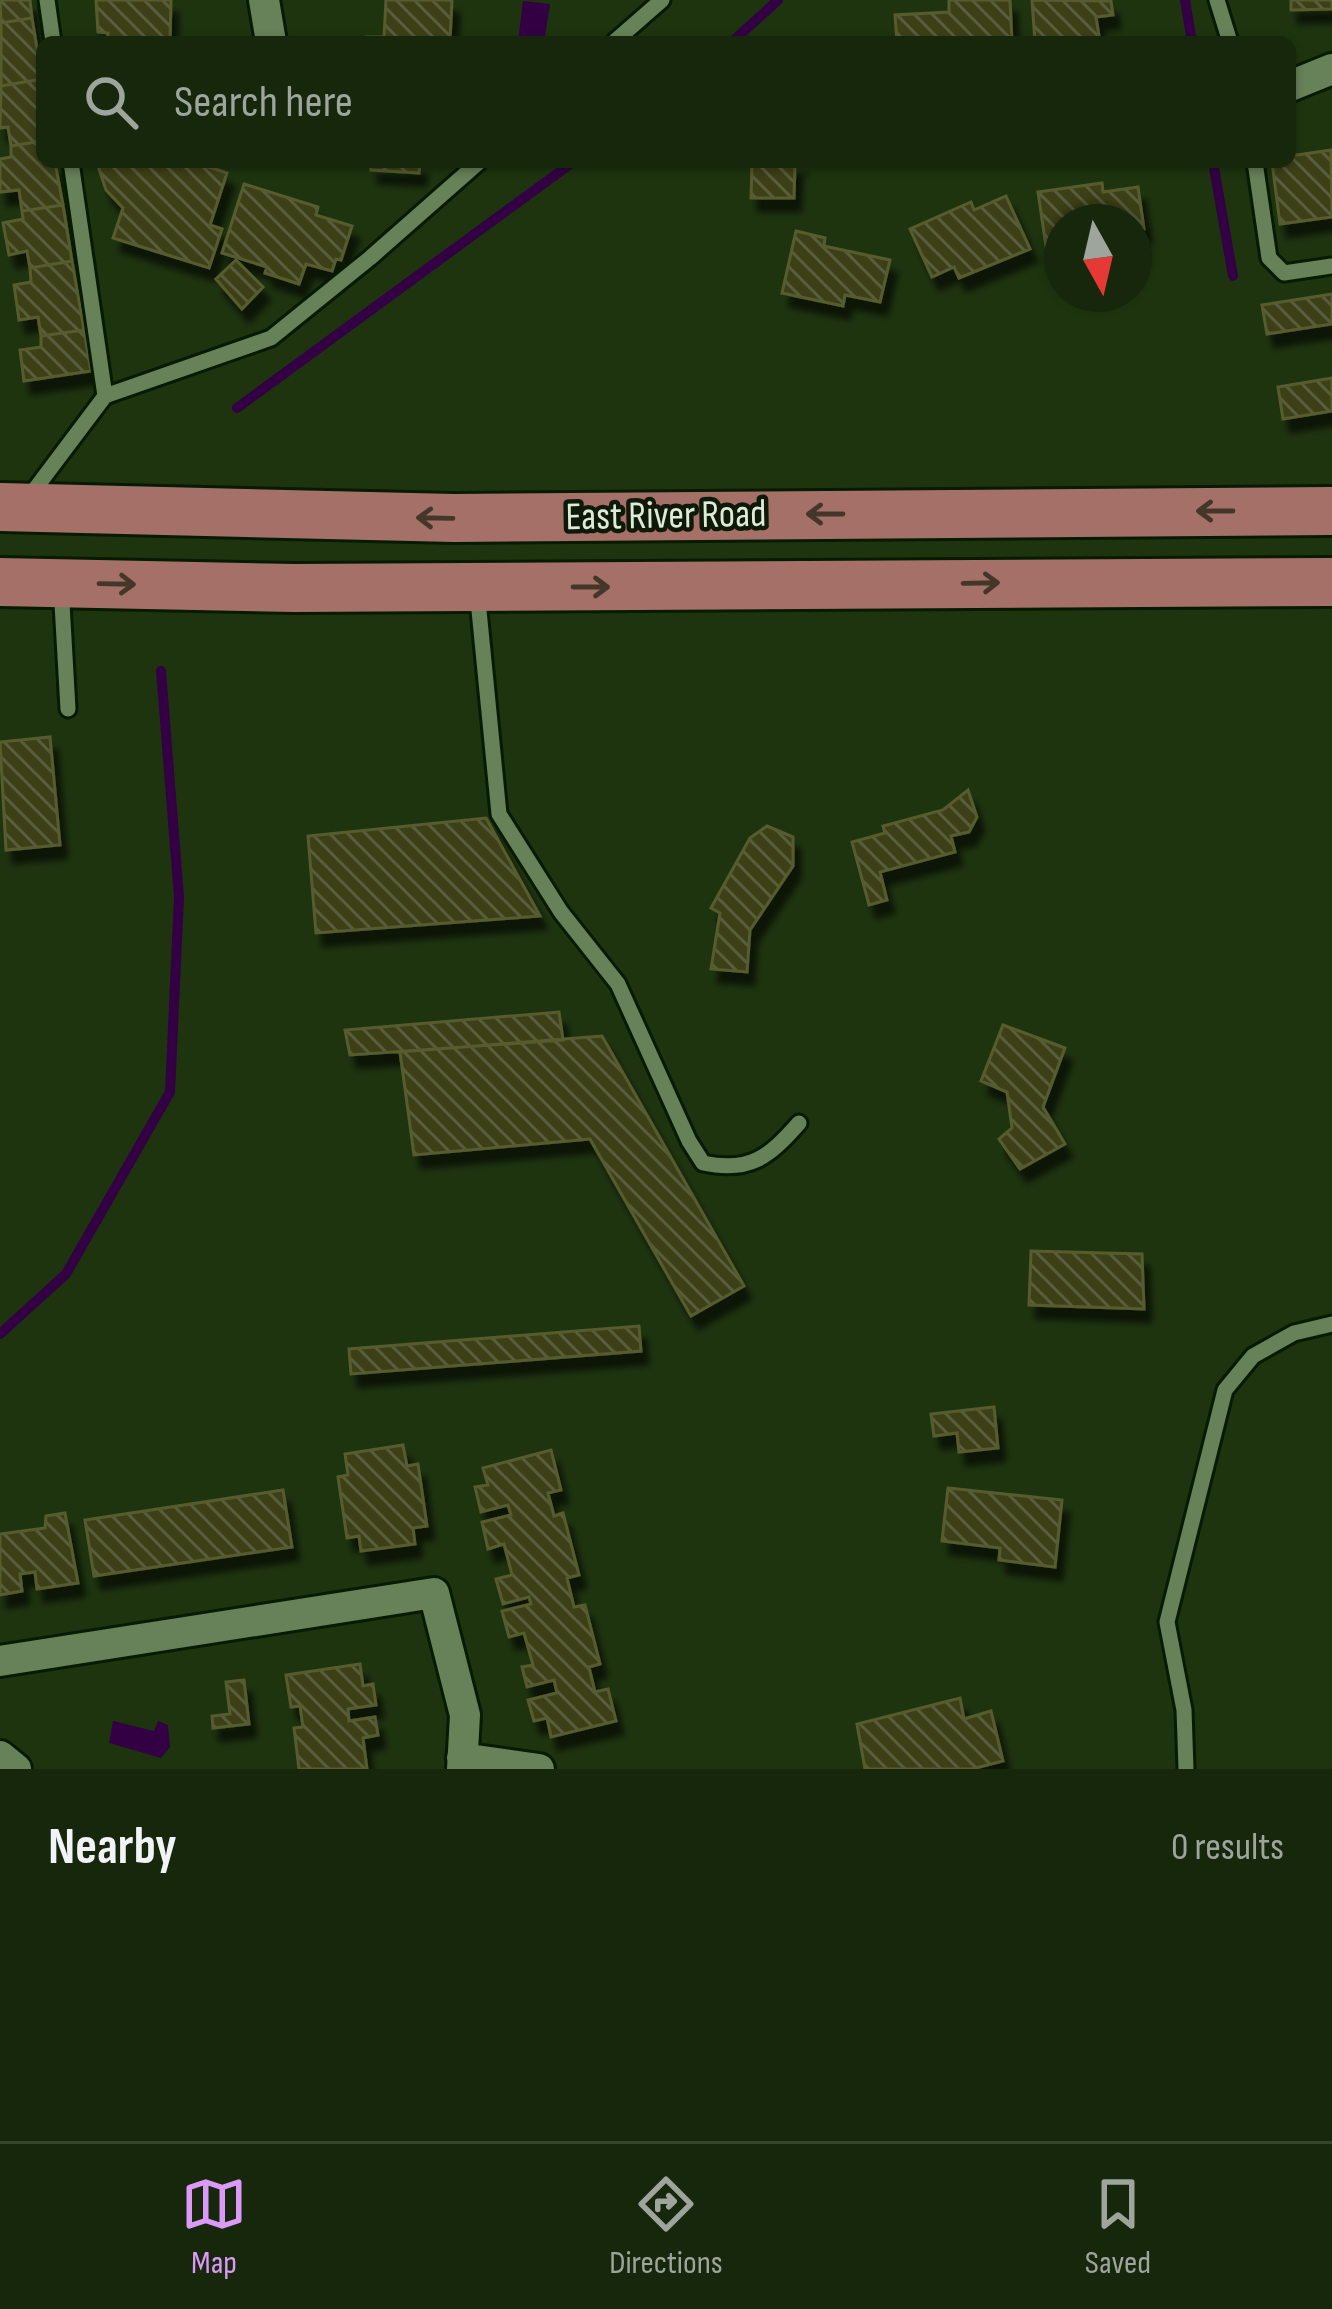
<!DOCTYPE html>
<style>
:root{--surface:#16270b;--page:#1f2f14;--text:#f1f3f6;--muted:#9ea59d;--line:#35442c;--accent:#da9af6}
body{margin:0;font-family:"Sofia Sans Condensed",sans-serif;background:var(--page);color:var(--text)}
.compass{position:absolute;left:1044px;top:204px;width:108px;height:108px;border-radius:50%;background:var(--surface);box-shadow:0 3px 9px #0004;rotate:172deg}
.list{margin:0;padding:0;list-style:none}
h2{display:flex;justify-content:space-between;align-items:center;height:156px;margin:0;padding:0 48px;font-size:51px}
h2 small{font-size:39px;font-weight:400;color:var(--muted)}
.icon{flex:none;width:66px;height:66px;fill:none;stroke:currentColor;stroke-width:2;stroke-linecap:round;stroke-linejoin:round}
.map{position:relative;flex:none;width:1332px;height:1769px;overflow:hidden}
.search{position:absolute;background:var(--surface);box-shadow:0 3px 9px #0004;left:36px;right:36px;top:36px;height:132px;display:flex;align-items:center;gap:30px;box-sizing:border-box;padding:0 42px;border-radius:18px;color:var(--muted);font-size:45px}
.sheet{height:372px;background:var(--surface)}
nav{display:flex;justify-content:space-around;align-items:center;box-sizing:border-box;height:168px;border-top:3px solid var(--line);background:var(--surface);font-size:33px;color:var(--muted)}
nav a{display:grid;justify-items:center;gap:6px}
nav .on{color:var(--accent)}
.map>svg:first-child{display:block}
.water{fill:#320043}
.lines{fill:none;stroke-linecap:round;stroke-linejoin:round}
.stream{stroke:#320043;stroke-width:10}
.building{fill:url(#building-back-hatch);stroke:#575c2f;stroke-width:3;filter:url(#shadow)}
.lane-casing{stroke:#061b00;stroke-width:21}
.street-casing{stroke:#061b00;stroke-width:36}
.primary-casing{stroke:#061b00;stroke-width:54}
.lane{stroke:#678159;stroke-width:15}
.street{stroke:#678159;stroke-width:30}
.primary{stroke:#a57067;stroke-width:48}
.oneway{stroke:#44372a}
.labels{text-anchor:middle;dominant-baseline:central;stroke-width:9;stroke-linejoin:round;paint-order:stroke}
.street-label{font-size:39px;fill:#ddecd6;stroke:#0f1909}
</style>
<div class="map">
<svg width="1332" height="1769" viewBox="0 0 1332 1769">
<defs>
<pattern id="building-back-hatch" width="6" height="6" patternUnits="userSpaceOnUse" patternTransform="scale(3)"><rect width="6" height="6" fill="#3d4119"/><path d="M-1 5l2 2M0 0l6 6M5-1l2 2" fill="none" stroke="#595d3a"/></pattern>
<filter id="shadow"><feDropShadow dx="7" dy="13" stdDeviation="3" flood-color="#0009"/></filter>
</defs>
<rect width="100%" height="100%" fill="#1e340f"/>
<!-- water -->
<path class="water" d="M 523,1 L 550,4 L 544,42 L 518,42 Z
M 113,1721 L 154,1731 L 158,1721 L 168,1725 L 170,1747 L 161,1758 L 109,1743 Z"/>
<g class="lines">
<!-- stream -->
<path class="stream" d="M 1185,0 L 1192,42
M 732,42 L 778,0
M 1213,162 L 1233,276
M 237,408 L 573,162
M 0,1334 L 66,1274 L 170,1092 L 179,897 L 161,671"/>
</g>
<!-- building -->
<path class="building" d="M 0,0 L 30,0 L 32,18 L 1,23 Z
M 96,0 L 171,0 L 170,42 L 107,42 L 108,33 L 98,32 Z
M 386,0 L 452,0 L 450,40 L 366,42 L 366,37 L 384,37 Z
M 949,0 L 1010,0 L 1012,42 L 897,42 L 895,15 L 949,12 Z
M 1032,0 L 1111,1 L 1113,15 L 1096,17 L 1100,42 L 1035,42 Z
M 1291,0 L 1332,0 L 1332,9 L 1291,10 Z
M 32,18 L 42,79 L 1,86 L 1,23 Z
M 42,79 L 42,141 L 11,146 L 8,127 L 0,128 L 1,86 Z
M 42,141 L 42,162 L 55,162 L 63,205 L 22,211 L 19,190 L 0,192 L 0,159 L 11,157 L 11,146 Z
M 1331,150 L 1332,217 L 1280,224 L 1272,162 L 1290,162 L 1290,156 Z
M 101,162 L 194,162 L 227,173 L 210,225 L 222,229 L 209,268 L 113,238 L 123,208 L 106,190 L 99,169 Z
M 371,162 L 420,162 L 419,173 L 371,170 Z
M 752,162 L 798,162 L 795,164 L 794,198 L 751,198 Z
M 1102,183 L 1103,192 L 1138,187 L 1144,229 L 1134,231 L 1134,222 L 1062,222 L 1062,258 L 1048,260 L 1038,192 Z
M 244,184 L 318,207 L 316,215 L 352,226 L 341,260 L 336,259 L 332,271 L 306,264 L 299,284 L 265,273 L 267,267 L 222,253 Z
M 1006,196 L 1030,249 L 959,278 L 954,267 L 932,277 L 910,229 L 971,202 L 974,210 Z
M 63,205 L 72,261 L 30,268 L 27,251 L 9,255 L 3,223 L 23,219 L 22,211 Z
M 796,231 L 825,238 L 824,246 L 890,260 L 880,302 L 845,295 L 843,306 L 782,293 Z
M 236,260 L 263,287 L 242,309 L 216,279 Z
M 72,261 L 84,330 L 41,336 L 38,317 L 19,320 L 14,285 L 31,282 L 30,268 Z
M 1332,294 L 1332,324 L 1267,334 L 1262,305 Z
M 84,330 L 91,371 L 24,381 L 20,350 L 41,347 L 41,336 Z
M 1332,378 L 1332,411 L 1283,419 L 1278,387 Z
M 50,737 L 60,845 L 6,850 L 0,742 Z
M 968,790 L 977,817 L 969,832 L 951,836 L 955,852 L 880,872 L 887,900 L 869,905 L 852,842 L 885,833 L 883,826 L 943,810 Z
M 486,818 L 540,916 L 316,933 L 308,836 Z
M 767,826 L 793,837 L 793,866 L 750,930 L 747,972 L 711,969 L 720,913 L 711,908 L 750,838 Z
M 559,1012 L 563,1040 L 350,1055 L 345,1030 Z
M 1003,1025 L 1065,1048 L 1043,1107 L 1065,1144 L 1020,1169 L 999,1139 L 1012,1128 L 1007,1092 L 981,1081 Z
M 602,1036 L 744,1286 L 691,1316 L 590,1139 L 414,1155 L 400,1052 Z
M 1031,1251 L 1142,1254 L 1144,1309 L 1029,1305 Z
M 639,1326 L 641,1351 L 351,1374 L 349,1349 Z
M 994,1407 L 998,1448 L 959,1452 L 957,1433 L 934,1436 L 931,1414 Z
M 403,1445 L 407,1466 L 418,1464 L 427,1526 L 413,1528 L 415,1544 L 361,1551 L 359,1536 L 347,1538 L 338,1477 L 348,1475 L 345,1454 Z
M 551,1450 L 561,1490 L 548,1493 L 554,1516 L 563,1513 L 579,1575 L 567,1578 L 574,1607 L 585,1605 L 600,1664 L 589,1667 L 595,1692 L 608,1689 L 616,1721 L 551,1737 L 547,1718 L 534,1721 L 528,1700 L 557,1693 L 554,1680 L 527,1687 L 522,1667 L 533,1665 L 524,1633 L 509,1637 L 502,1611 L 531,1604 L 529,1597 L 503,1604 L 496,1579 L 512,1575 L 504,1544 L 488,1549 L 482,1522 L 511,1515 L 508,1505 L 481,1512 L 475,1487 L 488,1485 L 483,1468 Z
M 948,1488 L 1062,1500 L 1055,1567 L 999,1560 L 1000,1548 L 942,1541 Z
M 283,1490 L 292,1547 L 94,1576 L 85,1520 Z
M 65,1513 L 78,1583 L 37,1589 L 35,1572 L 20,1574 L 22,1591 L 0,1595 L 0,1534 L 45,1528 L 46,1516 Z
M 360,1664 L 363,1686 L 373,1684 L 376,1705 L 348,1709 L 349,1721 L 375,1717 L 378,1735 L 363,1738 L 367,1769 L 299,1769 L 294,1728 L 303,1727 L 300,1706 L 291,1707 L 286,1675 Z
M 244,1680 L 249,1724 L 213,1728 L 212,1716 L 230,1714 L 226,1682 Z
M 960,1698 L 964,1719 L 991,1711 L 1003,1761 L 972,1769 L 865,1769 L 857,1724 Z"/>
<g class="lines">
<defs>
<path id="lane" d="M 47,0 L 53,42
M 1217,0 L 1230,42
M 614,42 L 662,0
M 1255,162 L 1269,258 L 1284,273 L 1332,266
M 105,396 L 271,338 L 370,258 L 479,162
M 29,497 L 105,396 L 71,162
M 61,586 L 68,709
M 477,590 L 499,814 L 561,912 L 618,984 L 689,1141 L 703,1163 C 750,1173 769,1157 799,1123
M 1186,1769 L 1184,1710 L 1167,1622 L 1225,1390 L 1253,1356 L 1294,1333 L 1332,1324"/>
<path id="street" d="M 264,0 L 271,42
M 1290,86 L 1332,69
M 0,1661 L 434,1593 L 465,1715 L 462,1769
M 0,1756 L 16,1769
M 462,1758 L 539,1769"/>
<path id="primary" d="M 0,507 L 454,518 L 1332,511
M 0,582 L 294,588 L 1332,582"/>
</defs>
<!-- lane casing -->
<use href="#lane" class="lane-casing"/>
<!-- street casing -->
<use href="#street" class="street-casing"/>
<!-- primary casing -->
<use href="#primary" class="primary-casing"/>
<!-- lane -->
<use href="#lane" class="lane"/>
<!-- street -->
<use href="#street" class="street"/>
<!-- primary -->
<use href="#primary" class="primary"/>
</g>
<!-- one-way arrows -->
<defs><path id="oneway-shaft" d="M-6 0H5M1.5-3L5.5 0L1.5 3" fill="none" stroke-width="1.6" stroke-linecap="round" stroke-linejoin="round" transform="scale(3)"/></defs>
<g class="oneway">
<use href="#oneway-shaft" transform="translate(1215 511) rotate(180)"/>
<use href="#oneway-shaft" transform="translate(825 514) rotate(180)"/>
<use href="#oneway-shaft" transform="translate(435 518) rotate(-179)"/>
<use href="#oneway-shaft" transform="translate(981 583) rotate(-1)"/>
<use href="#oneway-shaft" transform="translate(117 584) rotate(1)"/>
<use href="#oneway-shaft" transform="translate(591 587)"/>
</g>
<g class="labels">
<!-- street labels -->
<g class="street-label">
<text transform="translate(666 516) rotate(-1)">East River Road</text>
</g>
</g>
</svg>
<svg class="compass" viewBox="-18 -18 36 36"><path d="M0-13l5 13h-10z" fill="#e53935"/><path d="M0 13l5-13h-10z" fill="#9ea59d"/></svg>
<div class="search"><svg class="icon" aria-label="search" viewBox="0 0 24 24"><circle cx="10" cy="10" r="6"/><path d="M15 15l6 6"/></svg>Search here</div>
</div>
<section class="sheet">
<h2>Nearby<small>0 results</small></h2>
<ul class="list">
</ul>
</section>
<nav>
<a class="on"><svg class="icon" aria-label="map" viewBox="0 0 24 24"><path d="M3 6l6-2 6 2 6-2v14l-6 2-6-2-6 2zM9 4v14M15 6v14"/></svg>Map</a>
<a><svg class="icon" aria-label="directions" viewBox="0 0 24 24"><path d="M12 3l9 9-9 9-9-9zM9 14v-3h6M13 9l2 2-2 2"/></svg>Directions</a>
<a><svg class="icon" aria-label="saved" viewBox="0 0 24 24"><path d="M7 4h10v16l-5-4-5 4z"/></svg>Saved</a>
</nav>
